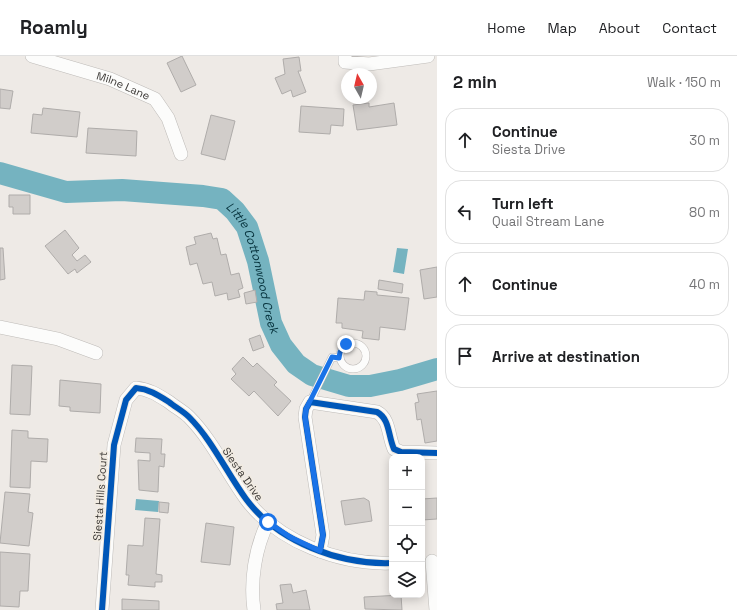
<!DOCTYPE html>
<meta charset="utf-8">
<style>
:root{--surface:#fff;--page:#f2f2f2;--text:#202124;--muted:#757577;--line:#e0e0e0}
body{margin:0;font-family:"Space Grotesk",sans-serif;background:var(--page);color:var(--text)}
.controls{position:absolute;right:12px;bottom:12px;display:grid;overflow:hidden;border-radius:8px;box-shadow:0 2px 10px #0003}
.controls button{width:36px;height:36px;display:grid;place-items:center;padding:0;border:0;border-bottom:1px solid var(--line);background:var(--surface);color:var(--text);font:20px sans-serif}
.compass{position:absolute;left:341px;top:12px;width:36px;height:36px;border-radius:50%;background:var(--surface);box-shadow:0 2px 10px #0003;rotate:352deg}
.stop{position:absolute;width:12px;height:12px;margin:-9px;border:3px solid #1a73e8;border-radius:50%;background:#fff}
.stop.end{background:#1a73e8;border-color:#fff;box-shadow:0 1px 4px #0008}
.list{margin:0;padding:0;list-style:none}
h2{display:flex;justify-content:space-between;align-items:center;height:52px;margin:0;padding:0 16px;font-size:17px}
h2 small{font-size:13px;font-weight:400;color:var(--muted)}
.list li{display:grid;grid-template-columns:26px 1fr auto;gap:12px;align-items:center;box-sizing:border-box;height:64px;margin:0 8px 8px;padding:0 8px;border:1px solid var(--line);border-radius:16px}
.list b{display:block;font-size:15px;white-space:nowrap}
.list p{margin:0;font-size:13px;white-space:nowrap;color:var(--muted)}
.list em{font-size:13px;font-style:normal;color:var(--muted)}
.icon{flex:none;width:22px;height:22px;fill:none;stroke:currentColor;stroke-width:2;stroke-linecap:round;stroke-linejoin:round}
.map{position:relative;flex:none;width:437px;height:554px;overflow:hidden}
header{display:flex;align-items:center;gap:24px;box-sizing:border-box;height:56px;padding:0 20px;background:var(--surface);border-bottom:1px solid var(--line)}
header strong{font-size:19px}
nav{display:flex;gap:22px;margin-inline-start:auto;font-size:14px}
main{display:flex}
aside{flex:1;background:var(--surface)}
.map>svg:first-child{display:block}
.water{fill:#75b3c0}
.lines{fill:none;stroke-linecap:round;stroke-linejoin:round}
.river{stroke:#75b3c0;stroke-width:22}
.building{fill:#d1cdca;stroke:#afacaa}
.service-casing{stroke:#bebbb8;stroke-width:8}
.minor-casing{stroke:#bebbb8;stroke-width:14}
.service{stroke:#fcfcfb;stroke-width:7}
.minor{stroke:#fcfcfb;stroke-width:13}
.cycleway-casing{stroke:#f1ebe2;stroke-width:8}
.cycleway{stroke:#0057b8;stroke-width:6}
.route{stroke:#1a73e8;stroke-width:5}
.labels{text-anchor:middle;dominant-baseline:central;stroke-width:3.5;stroke-linejoin:round;paint-order:stroke}
.street-label{font-size:11px;fill:#3c3936;stroke:#f1ebe2}
.water-label{font-size:12px;font-style:italic;fill:#05313b;stroke:#f1ebe2}
</style>
<header>
<strong>Roamly</strong>
<nav><a>Home</a><a>Map</a><a>About</a><a>Contact</a></nav>
</header>
<main>
<div class="map">
<svg width="437" height="554" viewBox="0 0 437 554">
<rect width="100%" height="100%" fill="#eeeae6"/>
<!-- water -->
<path class="water" d="M 397,192 L 408,193 L 404,218 L 393,216 Z
M 136,443 L 159,445 L 158,456 L 135,454 Z"/>
<g class="lines">
<!-- river -->
<path class="river" id="s1" d="M 0,117 L 66,136 L 122,134 L 203,140 L 222,143 L 235,155 L 247,171 L 258,205 L 271,267 L 281,289 L 296,308 L 312,319 L 349,330 L 370,330 L 400,324 L 437,313"/>
</g>
<!-- building -->
<path class="building" d="M 182,0 L 196,29 L 181,36 L 167,7 Z
M 299,1 L 301,15 L 298,15 L 306,36 L 293,41 L 291,34 L 282,38 L 275,22 L 285,18 L 283,3 Z
M 0,33 L 13,35 L 10,53 L 0,52 Z
M 369,47 L 369,51 L 394,47 L 397,69 L 357,74 L 353,49 Z
M 301,50 L 344,53 L 343,70 L 331,69 L 330,78 L 299,76 Z
M 43,52 L 80,56 L 77,81 L 31,77 L 33,58 L 42,59 Z
M 211,59 L 235,65 L 225,104 L 201,98 Z
M 88,72 L 137,75 L 136,100 L 86,97 Z
M 9,139 L 30,139 L 30,158 L 13,158 L 13,151 L 9,151 Z
M 65,174 L 79,192 L 72,199 L 77,205 L 85,199 L 91,206 L 77,217 L 75,213 L 68,218 L 45,190 Z
M 211,177 L 213,183 L 217,182 L 221,199 L 226,198 L 231,219 L 239,217 L 243,232 L 238,234 L 240,241 L 228,244 L 227,237 L 215,240 L 212,226 L 203,228 L 197,207 L 190,209 L 186,191 L 196,188 L 194,181 Z
M 0,192 L 3,192 L 5,223 L 0,224 Z
M 437,211 L 437,241 L 424,243 L 420,214 Z
M 379,224 L 403,228 L 402,237 L 378,233 Z
M 255,234 L 257,246 L 246,248 L 244,237 Z
M 365,235 L 377,236 L 377,239 L 409,242 L 405,274 L 380,271 L 379,284 L 362,282 L 363,275 L 342,272 L 342,267 L 336,267 L 338,242 L 364,244 Z
M 260,279 L 264,291 L 253,295 L 249,283 Z
M 243,301 L 253,311 L 257,307 L 277,326 L 274,329 L 291,345 L 278,360 L 254,335 L 249,340 L 231,323 L 236,318 L 232,313 Z
M 12,309 L 32,310 L 30,359 L 10,358 Z
M 60,324 L 101,328 L 100,357 L 70,355 L 70,351 L 59,350 Z
M 437,335 L 437,385 L 425,387 L 421,363 L 417,364 L 415,347 L 419,346 L 417,338 Z
M 12,374 L 28,375 L 28,382 L 48,383 L 47,406 L 31,405 L 30,432 L 10,431 Z
M 136,382 L 162,383 L 161,398 L 165,398 L 164,411 L 159,410 L 158,436 L 139,434 L 138,404 L 150,405 L 150,397 L 135,396 Z
M 5,436 L 30,438 L 28,456 L 33,457 L 29,490 L 0,487 Z
M 364,442 L 369,445 L 372,465 L 345,469 L 341,445 Z
M 437,442 L 437,463 L 422,464 L 422,443 Z
M 159,446 L 169,447 L 168,457 L 159,456 Z
M 145,462 L 160,463 L 156,518 L 162,519 L 162,526 L 155,526 L 155,531 L 128,529 L 129,519 L 126,519 L 128,489 L 143,490 Z
M 206,467 L 234,471 L 230,509 L 201,506 Z
M 0,496 L 30,498 L 28,535 L 20,535 L 19,551 L 0,550 Z
M 291,528 L 293,537 L 306,534 L 310,554 L 277,554 L 276,548 L 283,547 L 280,529 Z
M 401,539 L 402,554 L 365,553 L 364,541 Z
M 122,543 L 159,545 L 159,554 L 122,554 Z"/>
<g class="lines">
<defs>
<path id="service" d="M340 300a13 13 0 1 1 26 0a13 13 0 1 1-26 0Z
M 310,346 L 332,301 L 339,302"/>
<g id="minor">
<path id="s2" d="M 32,0 L 110,23 L 155,43 L 168,62 L 181,98"/>
<path d="M 345,0 L 345,6 L 369,8 L 428,0"/>
<path d="M 0,271 L 58,283 L 96,297"/>
<path d="M 320,495 L 323,479 L 305,361 L 306,353 L 310,346 L 377,356 C 390,363 388,380 394,393 L 401,396 L 437,397"/>
<path d="M 432,505 L 436,554"/>
<path d="M 102,554 L 114,389 L 126,344 L 136,332 C 149,333 158,339 169,346 C 175,351 183,355 189,361 C 212,384 227,417 246,443 C 278,486 340,509 392,507"/>
<path d="M 254,554 C 250,525 255,492 268,466"/>
</g>
</defs>
<!-- service casing -->
<use href="#service" class="service-casing"/>
<!-- minor casing -->
<use href="#minor" class="minor-casing"/>
<!-- service -->
<use href="#service" class="service"/>
<!-- minor -->
<use href="#minor" class="minor"/>
<defs>
<path id="cycleway" d="M 320,495 L 323,479 L 305,361 L 306,353 L 310,346 L 377,356 C 390,363 388,380 394,393 L 401,396 L 437,397
M 102,554 L 114,389 L 126,344 L 136,332 C 149,333 158,339 169,346 C 175,351 183,355 189,361 C 212,384 227,417 246,443 C 278,486 340,509 392,507"/>
</defs>
<!-- cycleway casing -->
<use href="#cycleway" class="cycleway-casing"/>
<!-- cycleway -->
<use href="#cycleway" class="cycleway"/>
</g>
<g class="lines">
<!-- route -->
<path class="route" d="M 268,466 L 290,481 L 320,495 L 323,479 L 305,361 L 306,353 L 332,301 L 339,302 L 340,296 L 346,288"/>
</g>
<g class="labels">
<!-- street labels -->
<g class="street-label">
<text stroke="none"><textPath href="#s2" startOffset="96">Milne Lane</textPath></text>
<text transform="translate(243 418) rotate(55)">Siesta Drive</text>
<text transform="translate(100 440) rotate(-86)">Siesta Hills Court</text>
</g>
<!-- water labels -->
<g class="water-label">
<text stroke="none"><textPath href="#s1" startOffset="303">Little Cottonwood Creek</textPath></text>
</g>
</g>
</svg>
<div class="controls">
<button>+</button>
<button>−</button>
<button><svg class="icon" aria-label="locate" viewBox="0 0 24 24"><circle cx="12" cy="12" r="6"/><path d="M12 2v4M12 18v4M2 12h4M18 12h4"/></svg></button>
<button><svg class="icon" aria-label="layers" viewBox="0 0 24 24"><path d="M12 4l9 5-9 5-9-5zM3 14l9 5 9-5"/></svg></button>
</div>
<svg class="compass" viewBox="-18 -18 36 36"><path d="M0-13l5 13h-10z" fill="#e53935"/><path d="M0 13l5-13h-10z" fill="#757577"/></svg>
<div class="stop" style="left:268px;top:466px"></div>
<div class="stop end" style="left:346px;top:288px"></div>
</div>
<aside>
<h2>2 min<small>Walk · 150 m</small></h2>
<ul class="list">
<li><svg class="icon" aria-label="ahead" viewBox="0 0 24 24"><path d="M12 20V5M6 11l6-6 6 6"/></svg><div><b>Continue</b><p>Siesta Drive</p></div><em>30 m</em></li>
<li><svg class="icon" aria-label="left" viewBox="0 0 24 24"><path d="M17 20v-9H6M10 6l-5 5 5 5"/></svg><div><b>Turn left</b><p>Quail Stream Lane</p></div><em>80 m</em></li>
<li><svg class="icon" aria-label="ahead" viewBox="0 0 24 24"><path d="M12 20V5M6 11l6-6 6 6"/></svg><div><b>Continue</b></div><em>40 m</em></li>
<li><svg class="icon" aria-label="arrive" viewBox="0 0 24 24"><path d="M6 21V4h12l-3 4 3 4H6"/></svg><div><b>Arrive at destination</b></div></li>
</ul>
</aside>
</main>
